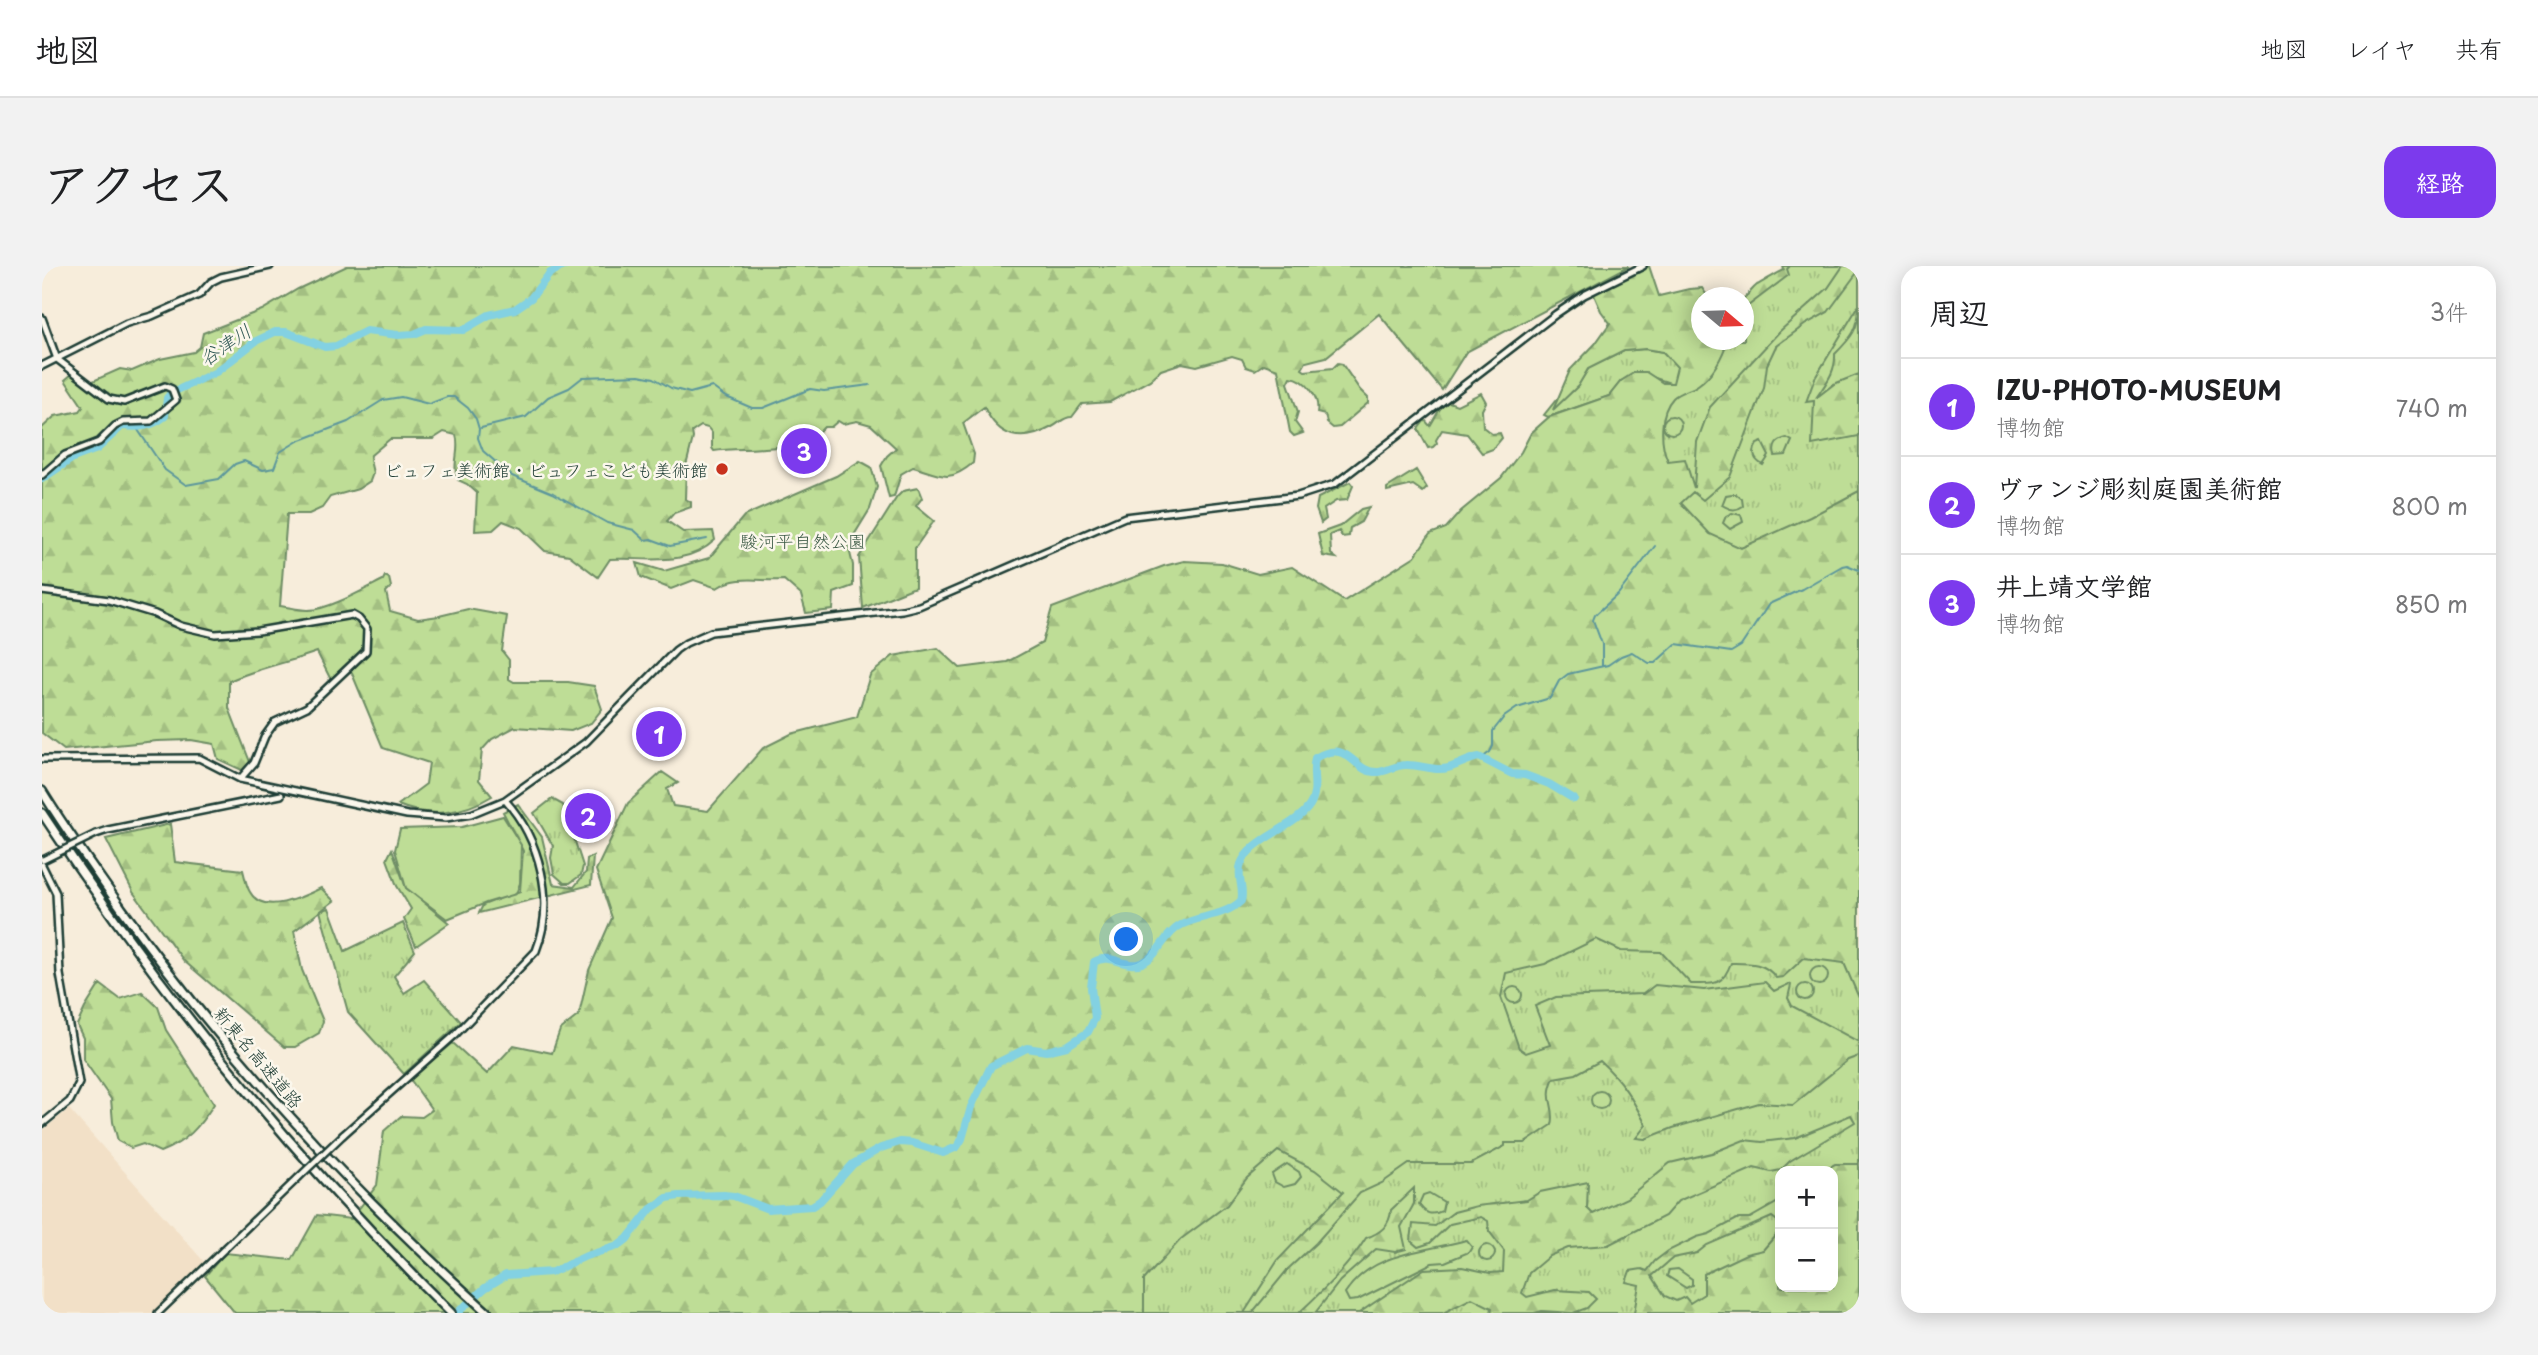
<!DOCTYPE html>
<html lang="ja">
<meta charset="utf-8">
<style>
:root{--surface:#fff;--page:#f2f2f2;--text:#202124;--muted:#757577;--line:#e0e0e0;--accent:#7c3aed}
body{margin:0;font-family:"Playpen Sans","Klee One",sans-serif;background:var(--page);color:var(--text)}
.controls{position:absolute;right:21px;bottom:21px;display:grid;overflow:hidden;border-radius:14px;box-shadow:0 4px 18px #0003}
.controls button{width:63px;height:63px;display:grid;place-items:center;padding:0;border:0;border-bottom:2px solid var(--line);background:var(--surface);color:var(--text);font:35px sans-serif}
.compass{position:absolute;left:1649px;top:21px;width:63px;height:63px;border-radius:50%;background:var(--surface);box-shadow:0 4px 18px #0003;rotate:109deg}
.you{position:absolute;left:1085px;top:674px;width:24px;height:24px;margin:-18px;border:5px solid #fff;border-radius:50%;background:#1a73e8;box-shadow:0 0 0 10px #1a73e833}
.badge{display:grid;place-items:center;width:46px;height:46px;border-radius:50%;background:var(--accent);color:#fff;font-size:23px;font-weight:700}
.pin{position:absolute;translate:-50% -50%;border:4px solid #fff;box-shadow:0 2px 7px #0006}
.list{margin:0;padding:0;list-style:none}
h2{display:flex;justify-content:space-between;align-items:center;height:91px;margin:0;padding:0 28px;font-size:30px}
h2 small{font-size:23px;font-weight:400;color:var(--muted)}
.list li{display:grid;grid-template-columns:46px 1fr auto;gap:21px;align-items:center;box-sizing:border-box;height:98px;padding:0 28px;border-top:2px solid var(--line)}
.list b{display:block;font-size:26px;white-space:nowrap}
.list p{margin:0;font-size:23px;white-space:nowrap;color:var(--muted)}
.list em{font-size:23px;font-style:normal;color:var(--muted)}
.map{position:relative;flex:none;width:1817px;height:1047px;overflow:hidden;border-radius:21px}
header{display:flex;align-items:center;gap:42px;box-sizing:border-box;height:98px;padding:0 35px;background:var(--surface);border-bottom:2px solid var(--line)}
header strong{font-size:33px}
nav{display:flex;gap:38px;margin-inline-start:auto;font-size:24px}
.intro{display:flex;align-items:center;justify-content:space-between;box-sizing:border-box;height:168px;padding:0 42px}
h1{margin:0;font-size:49px}
.button{padding:18px 32px;border-radius:21px;background:var(--accent);color:#fff;font-size:24px;font-weight:700}
main{display:flex;gap:42px;padding:0 42px}
aside{flex:1;background:var(--surface);border-radius:21px;box-shadow:0 4px 18px #0003}
.map>svg:first-child{display:block}
.built{fill:#f2e0c7}
.grass{fill:url(#grass-tufts);stroke:#6e8d65;stroke-width:2}
.forest{fill:url(#forest-firs);stroke:#6e8d65;stroke-width:2}
.pitch{fill:#bedd96;stroke:#6e8d65;stroke-width:2}
.lines{fill:none;stroke-linecap:round;stroke-linejoin:round}
.stream{stroke:#5b969c;stroke-width:2}
.river{stroke:#83d1e2;stroke-width:8}
.tertiary-casing{stroke:#1f3d34;stroke-width:10}
.motorway-casing{stroke:#1f3d34;stroke-width:12}
.tertiary{stroke:#fbf7ec;stroke-width:5}
.motorway{stroke:#fbf7ec;stroke-width:7}
.tertiary-bridge-casing{stroke:#1f3d34;stroke-width:10;stroke-linecap:butt}
.tertiary-bridge{stroke:#fbf7ec;stroke-width:5}
.poi-dot{fill:#c8321e;stroke:#fbf7ec;stroke-width:2.5}
.labels{text-anchor:middle;dominant-baseline:central;stroke-width:5;stroke-linejoin:round;paint-order:stroke}
.poi-label{font-size:18px;fill:#1f3d34;stroke:#fbf7ec;text-anchor:end}
.park-label{font-size:18px;fill:#3f5d48;stroke:#fbf7ec}
.street-label{font-size:18px;fill:#1f3d34;stroke:#fbf7ec}
.water-label{font-size:19px;font-style:italic;fill:#335b57;stroke:#fbf7ec}
</style>
<header>
<strong>地図</strong>
<nav><a>地図</a><a>レイヤ</a><a>共有</a></nav>
</header>
<div class="intro"><h1>アクセス</h1><a class="button">経路</a></div>
<main>
<div class="map">
<svg width="1817" height="1047" viewBox="0 0 1817 1047">
<defs>
<pattern id="grass-tufts" width="24" height="20" patternUnits="userSpaceOnUse" patternTransform="scale(1.75)"><rect width="24" height="20" fill="#bedd96"/><path d="M3 7l-1-3M5 7V3M7 7l1-3M15 17l-1-3M17 17v-4M19 17l1-3" fill="none" stroke="#a3bf82"/></pattern>
<pattern id="forest-firs" width="22" height="20" patternUnits="userSpaceOnUse" patternTransform="scale(1.75)"><rect width="22" height="20" fill="#bedd96"/><path d="M5 1l3.5 6h-7zM16 11l3.5 6h-7z" fill="#a3bf82"/></pattern>
</defs>
<rect width="100%" height="100%" fill="#f7eddb"/>
<filter id="ink" filterUnits="userSpaceOnUse"><feTurbulence type="fractalNoise" baseFrequency=".0143" numOctaves="2"/><feDisplacementMap in="SourceGraphic" scale="14" xChannelSelector="R" yChannelSelector="G"/><feConvolveMatrix kernelMatrix="1 2 1 2 8 2 1 2 1" color-interpolation-filters="sRGB"/></filter>
<g filter="url(#ink)">
<!-- built -->
<path class="built" d="M 27,843 L 165,999 L 121,1047 L 0,1047 L 0,865 Z"/>
<!-- grass -->
<path class="grass" d="M 1748,0 L 1817,0 L 1817,233 L 1699,282 L 1659,270 L 1604,197 L 1628,117 L 1595,106 L 1579,115 L 1567,130 L 1506,151 L 1502,149 L 1514,134 L 1539,114 L 1547,102 L 1582,85 L 1603,83 L 1621,86 L 1636,101 L 1634,108 L 1660,74 L 1702,74 L 1702,33 Z
M 510,533 L 521,539 L 541,600 L 539,609 L 528,617 L 522,617 L 512,608 L 509,592 L 511,580 L 492,547 Z
M 287,642 L 303,685 L 361,657 L 373,685 L 352,710 L 362,727 L 382,714 L 419,756 L 362,808 L 306,746 L 278,645 Z
M 1553,672 L 1760,679 L 1817,692 L 1817,911 L 1791,905 L 1738,905 L 1738,982 L 1659,1047 L 1069,1047 L 1084,1015 L 1438,700 Z"/>
<!-- forest -->
<path class="forest" d="M 305,0 L 1587,0 L 1424,86 L 1400,124 L 1337,48 L 1284,91 L 1264,96 L 1260,103 L 1263,105 L 1291,102 L 1296,97 L 1300,98 L 1318,124 L 1326,132 L 1326,137 L 1298,161 L 1291,162 L 1285,157 L 1283,149 L 1275,147 C 1278,131 1264,113 1249,111 L 1246,117 L 1256,146 L 1253,156 L 1261,167 L 1252,170 L 1248,166 L 1236,103 L 1222,98 L 1213,104 L 1204,101 L 1200,93 L 1190,90 L 1155,100 L 1140,97 L 1119,104 L 1108,114 L 1068,136 L 1040,138 L 1030,151 C 1021,151 1018,157 1010,161 C 979,178 957,172 942,141 L 921,157 L 932,188 L 931,197 C 906,218 899,209 871,201 L 859,208 L 852,231 L 847,232 L 839,200 L 845,190 L 854,182 L 829,159 L 815,155 L 801,158 L 796,155 L 789,161 L 782,161 C 759,189 704,180 672,185 L 670,182 L 670,167 L 666,162 L 659,160 L 650,166 L 651,172 L 644,200 L 643,233 L 649,236 L 649,241 L 632,247 L 625,255 L 641,266 L 671,265 L 673,274 C 643,302 604,291 568,293 L 556,311 L 527,289 L 503,285 L 479,262 L 461,255 L 451,264 L 433,265 L 435,227 L 425,218 L 416,214 C 409,199 419,184 414,169 L 402,166 L 391,173 L 348,173 L 329,189 L 328,194 L 331,207 L 328,215 L 316,223 L 288,231 L 280,242 L 267,248 L 245,248 L 238,340 C 247,341 256,344 265,344 C 284,345 323,323 341,314 L 343,310 L 347,312 L 349,321 L 344,326 L 348,345 L 376,353 L 397,350 L 426,343 L 465,350 L 460,385 L 467,394 L 467,413 L 472,416 L 526,416 L 552,420 L 560,443 L 549,457 L 529,465 L 473,461 L 450,473 L 440,484 L 437,514 L 450,530 C 421,548 386,552 356,539 L 384,518 L 387,497 L 341,482 L 309,405 L 290,416 L 275,386 C 245,397 216,402 187,415 L 187,442 L 208,496 L 200,504 L 176,493 L 172,478 L 149,474 L 115,475 L 22,484 L 0,467 L 0,162 L 13,150 L 38,145 L 41,141 L 23,114 L 30,108 L 49,116 L 78,103 L 90,105 L 118,93 L 152,86 L 158,81 L 161,67 L 220,44 L 256,23 Z
M 1607,0 L 1617,30 L 1647,23 L 1660,22 L 1666,31 L 1660,32 L 1660,74 L 1686,74 C 1680,91 1672,108 1656,119 C 1648,125 1638,125 1631,132 C 1617,147 1618,177 1626,195 L 1643,193 L 1652,222 L 1655,176 L 1668,141 L 1738,65 L 1786,22 L 1801,0 L 1817,0 L 1817,4 L 1786,46 L 1764,58 L 1734,80 L 1725,99 L 1722,122 L 1688,211 L 1661,234 L 1651,226 L 1639,237 L 1668,268 L 1699,282 L 1768,251 L 1817,225 L 1817,732 L 1802,697 L 1762,692 L 1741,711 L 1734,712 C 1723,696 1707,697 1689,697 C 1680,721 1672,718 1649,718 L 1619,686 L 1579,685 L 1554,673 L 1503,698 L 1464,707 L 1459,731 L 1477,782 L 1484,787 L 1508,779 L 1493,740 L 1514,731 L 1601,728 L 1613,719 L 1662,724 L 1723,716 L 1732,725 L 1747,718 L 1749,719 L 1746,732 L 1750,740 L 1817,776 L 1817,790 L 1806,794 L 1751,839 L 1717,837 L 1631,862 L 1603,873 L 1594,872 L 1604,859 C 1590,832 1580,815 1558,795 L 1534,808 L 1512,812 C 1501,834 1515,840 1510,859 L 1483,877 L 1463,877 L 1463,880 L 1429,898 L 1367,898 L 1340,917 L 1318,927 L 1274,977 L 1246,1003 L 1210,1047 L 1202,1047 L 1236,994 L 1301,926 L 1273,904 L 1236,885 L 1205,912 L 1185,939 L 1139,973 L 1102,1014 L 1102,1047 L 193,1047 L 163,1010 L 183,987 L 250,994 L 275,949 L 309,953 L 335,919 L 342,865 L 359,850 L 380,851 L 390,844 L 368,813 L 411,777 L 445,808 L 472,779 L 510,787 L 518,764 L 537,749 L 547,704 L 570,652 L 554,604 L 586,537 L 620,506 L 636,517 L 625,523 L 631,540 L 666,545 L 721,482 L 749,468 L 815,451 L 828,409 L 851,390 L 896,382 L 918,402 L 965,396 L 1000,377 L 1010,342 L 1122,300 L 1142,295 L 1180,297 L 1216,308 L 1250,301 L 1302,335 L 1373,290 L 1388,268 L 1404,262 L 1419,245 L 1459,212 L 1479,186 L 1489,167 L 1507,151 L 1567,130 L 1579,115 L 1593,106 L 1604,106 L 1621,117 L 1631,117 L 1635,101 L 1621,86 L 1603,83 L 1582,85 L 1546,103 L 1536,120 L 1511,144 L 1528,104 L 1553,78 L 1568,57 L 1559,45 L 1552,29 L 1569,15 Z
M 1741,0 L 1748,0 L 1745,3 L 1747,9 L 1702,43 L 1702,32 C 1707,28 1710,23 1715,19 C 1717,18 1739,5 1742,4 Z
M 1817,39 C 1817,63 1810,71 1793,88 C 1794,106 1784,117 1774,132 L 1792,118 L 1817,108 L 1817,170 L 1770,179 L 1772,135 L 1764,136 L 1773,112 Z
M 1439,127 L 1444,136 L 1440,144 L 1441,161 L 1450,168 L 1458,167 L 1460,172 L 1451,183 L 1440,187 L 1425,168 L 1400,164 L 1394,174 L 1395,177 L 1391,181 L 1386,182 L 1376,163 L 1383,154 L 1388,160 L 1399,141 L 1407,136 L 1415,139 Z
M 818,195 L 829,201 L 835,221 L 828,243 L 806,279 L 811,299 L 811,320 L 792,327 L 791,344 L 764,347 L 759,329 L 742,314 C 719,316 696,308 675,322 L 652,314 L 629,323 L 599,311 L 595,297 L 622,305 L 667,292 L 702,250 L 794,210 Z
M 1374,204 L 1385,222 L 1381,226 L 1371,219 L 1345,225 L 1345,222 Z
M 1308,216 L 1311,220 L 1305,234 L 1294,235 L 1282,243 L 1284,253 L 1279,257 L 1274,243 L 1276,232 Z
M 876,222 L 880,232 L 874,240 L 892,255 L 873,282 L 873,321 L 821,342 L 817,291 L 855,231 L 861,225 Z
M 1327,241 L 1319,256 L 1308,262 L 1307,270 L 1300,271 L 1297,265 L 1288,269 L 1289,288 L 1294,292 L 1281,290 L 1276,268 L 1298,260 L 1319,243 Z
M 476,538 L 500,571 L 511,618 L 532,621 L 544,606 L 545,593 L 551,590 L 549,619 L 437,647 L 441,639 L 478,625 L 481,585 L 461,546 Z
M 128,558 L 133,596 L 201,604 C 203,611 204,620 208,626 C 221,650 261,631 279,622 L 292,635 L 252,665 L 260,704 L 281,755 L 277,767 L 253,781 L 242,781 L 142,695 L 91,626 L 64,573 Z
M 350,583 L 364,622 L 407,657 L 374,680 L 362,653 L 369,643 L 355,620 L 345,593 Z
M 58,718 L 78,733 L 100,726 L 116,741 L 124,764 L 172,838 C 157,861 145,876 118,886 L 101,878 L 89,882 L 76,875 L 71,856 L 69,833 L 41,793 L 41,772 L 35,759 L 43,742 Z
M 1809,849 L 1813,856 L 1748,895 L 1739,904 L 1729,906 L 1712,902 L 1636,935 L 1623,950 L 1566,979 L 1526,982 L 1507,990 L 1487,1007 L 1480,1027 L 1485,1031 L 1513,1024 L 1547,1026 L 1554,1033 L 1545,1042 L 1531,1047 L 1500,1045 L 1492,1047 L 1449,1047 L 1450,1042 L 1430,1032 L 1401,1047 L 1317,1047 L 1382,1003 L 1420,1001 L 1448,1007 L 1461,1006 L 1462,985 L 1447,965 L 1446,955 L 1439,951 L 1408,958 L 1388,977 L 1376,981 L 1369,975 L 1371,958 L 1393,960 L 1412,946 L 1435,940 L 1485,934 L 1498,926 L 1546,916 L 1545,942 L 1551,948 L 1585,932 L 1628,897 L 1670,887 L 1702,874 L 1720,876 L 1753,872 Z
M 1793,898 L 1817,898 L 1817,1047 L 1592,1047 L 1597,1019 L 1584,1016 L 1588,1005 L 1600,1003 L 1605,1005 L 1613,995 L 1626,985 L 1655,971 L 1667,968 L 1697,952 L 1708,952 L 1738,935 L 1738,957 L 1730,951 L 1665,979 L 1655,987 L 1631,992 L 1610,1010 L 1623,1030 L 1634,1035 L 1643,1031 L 1648,1037 L 1662,1028 L 1662,1008 L 1704,988 L 1721,984 L 1738,964 L 1738,1021 L 1791,1021 L 1791,905 L 1780,905 Z
M 1372,922 L 1372,938 L 1359,961 L 1364,983 L 1353,986 L 1334,983 L 1298,1015 L 1273,1047 L 1257,1047 C 1282,1023 1306,1001 1324,972 C 1338,967 1348,960 1349,944 Z"/>
<!-- pitch -->
<path class="pitch" d="M1621 159a9 9 0 1 1 18 0a9 9 0 1 1-18 0Z
M 1745,172 L 1750,175 L 1744,189 L 1733,190 C 1730,180 1735,174 1745,172 Z
M 1720,176 L 1727,190 L 1721,199 C 1711,194 1710,186 1715,178 Z
M 1690,228 L 1694,228 L 1700,233 L 1701,240 C 1693,246 1687,243 1680,239 L 1684,229 Z
M 1690,247 L 1699,249 L 1701,256 L 1688,263 L 1681,257 L 1684,250 Z
M 461,550 L 479,579 L 478,617 L 474,628 L 444,637 L 405,653 L 364,622 L 353,584 L 358,563 L 420,561 Z
M1768 710a9 9 0 1 1 18 0a9 9 0 1 1-18 0Z
M1755 726a8 8 0 1 1 16 0a8 8 0 1 1-16 0Z
M1464 729a8 8 0 1 1 16 0a8 8 0 1 1-16 0Z
M1549 834a9 9 0 1 1 18 0a9 9 0 1 1-18 0Z
M 1245,898 L 1257,906 L 1259,911 L 1253,918 L 1242,921 L 1233,916 L 1230,908 Z
M 1387,927 L 1402,936 L 1400,945 C 1389,950 1383,948 1377,938 L 1381,929 Z
M 1424,974 L 1430,981 L 1427,986 L 1403,996 L 1390,997 L 1316,1034 L 1307,1035 L 1303,1027 C 1331,985 1379,987 1424,974 Z
M1437 987a8 8 0 1 1 16 0a8 8 0 1 1-16 0Z
M 1636,1003 L 1650,1013 L 1650,1019 L 1644,1022 L 1625,1010 L 1627,1004 Z"/>
<g class="lines">
<!-- stream -->
<path class="stream" d="M 94,161 L 123,204 L 144,219 L 177,213 L 193,198 L 202,195 L 221,204 L 232,202 L 238,186 L 256,175 L 306,156 L 341,134 L 359,131 L 387,138 L 405,131 L 412,131 L 426,142 L 434,153 L 437,163 L 436,172 L 441,185 L 470,210 L 511,227 L 565,257 L 592,264 L 603,274 L 609,273 L 628,280 L 665,273
M 439,162 L 484,151 L 506,131 L 527,122 L 541,111 L 597,109 L 612,112 L 629,122 L 648,127 L 670,121 L 682,130 L 710,142 L 721,142 L 768,123 L 782,125 L 828,119
M 1560,400 L 1560,378 L 1551,354 L 1553,349 L 1577,327 L 1613,280
M 1440,492 L 1448,486 L 1451,480 L 1451,465 L 1462,451 L 1475,442 L 1508,432 L 1517,415 L 1526,408 L 1566,399 L 1579,390 L 1590,386 L 1607,397 L 1613,397 L 1634,378 L 1689,386 L 1699,380 L 1727,338 L 1760,323 L 1800,300 L 1805,299 L 1817,304"/>
<!-- river -->
<path class="river" d="M 0,213 L 31,192 L 55,183 L 80,160 C 98,162 109,161 123,150 L 125,132 L 129,127 L 174,106 L 214,75 L 233,66 L 244,66 L 283,81 L 294,80 L 324,65 L 356,69 L 372,68 L 384,63 L 421,64 L 447,49 L 473,43 L 489,32 L 508,7 L 522,0
M 415,1047 L 443,1022 L 464,1009 L 510,1006 L 544,990 L 576,980 L 585,973 L 609,943 L 625,932 L 637,930 L 682,929 L 692,930 L 726,943 L 770,940 L 778,935 L 811,898 L 839,882 L 858,876 L 870,877 L 901,887 L 915,881 L 920,873 L 929,841 L 949,800 L 985,782 L 1004,785 L 1025,780 L 1046,766 L 1053,752 L 1049,722 L 1052,696 C 1068,686 1084,703 1100,697 C 1117,690 1122,668 1139,659 C 1158,649 1182,651 1199,635 C 1203,623 1194,611 1199,598 C 1209,572 1252,563 1268,539 C 1277,524 1269,509 1273,492 C 1310,471 1309,508 1337,506 C 1346,505 1354,499 1363,499 C 1378,498 1393,506 1406,502 C 1417,499 1426,493 1437,491 L 1470,508 L 1483,509 L 1507,518 L 1532,533"/>
<defs>
<path id="tertiary" d="M 0,52 L 15,93 L 67,133 L 82,136 L 123,120 L 130,123 L 134,134 L 109,155 L 81,156 L 73,160 L 57,176 L 23,189 L 0,209
M 0,100 L 85,57 L 110,50 L 157,29 L 169,16 L 179,11 L 228,0
M 0,325 L 67,334 L 113,348 L 139,360 L 173,368 L 216,365 L 310,349 L 317,353 L 325,363 L 324,385 L 265,441 L 233,456 L 223,470 L 212,497 L 198,513
M 0,493 L 157,492 L 198,513 L 365,549 L 404,552 L 429,548 L 463,534 L 544,476 L 634,384 L 644,377 L 669,366 L 860,344 L 877,340 L 1083,251 L 1256,230 L 1293,218 L 1514,48 L 1542,29 L 1601,0
M 54,568 L 66,564 L 239,529
M 0,599 L 14,627 L 18,708 L 37,817 L 28,835 L 0,858
M 301,869 L 413,769 L 494,685 C 514,635 498,573 463,534
M 116,1047 L 256,912"/>
<path id="motorway" d="M 0,525 C 25,566 53,604 80,643 C 187,792 310,925 446,1047
M 0,547 C 119,729 255,895 409,1047"/>
</defs>
<!-- tertiary casing -->
<use href="#tertiary" class="tertiary-casing"/>
<!-- motorway casing -->
<use href="#motorway" class="motorway-casing"/>
<!-- tertiary -->
<use href="#tertiary" class="tertiary"/>
<!-- motorway -->
<use href="#motorway" class="motorway"/>
<defs>
<path id="tertiary-bridge" d="M 1,594 L 54,568
M 256,912 L 301,869"/>
</defs>
<!-- tertiary-bridge casing -->
<use href="#tertiary-bridge" class="tertiary-bridge-casing"/>
<!-- tertiary-bridge -->
<use href="#tertiary-bridge" class="tertiary-bridge"/>
</g>
</g>
<!-- markers -->
<circle class="poi-dot" cx="680" cy="203" r="7"/>
<g class="labels">
<!-- poi labels -->
<g class="poi-label">
<text x="666" y="203">ビュフェ美術館・ビュフェこども美術館</text>
</g>
<!-- park labels -->
<g class="park-label">
<text x="761" y="274">駿河平自然公園</text>
</g>
<!-- street labels -->
<g class="street-label">
<text transform="translate(217 791) rotate(50)">新東名高速道路</text>
</g>
<!-- water labels -->
<g class="water-label">
<text transform="translate(183 78) rotate(-34)">谷津川</text>
</g>
</g>
</svg>
<div class="controls">
<button>+</button>
<button>−</button>
</div>
<svg class="compass" viewBox="-18 -18 36 36"><path d="M0-13l5 13h-10z" fill="#e53935"/><path d="M0 13l5-13h-10z" fill="#757577"/></svg>
<div class="you"></div>
<div class="pin badge" style="left:617px;top:468px">1</div>
<div class="pin badge" style="left:546px;top:550px">2</div>
<div class="pin badge" style="left:762px;top:185px">3</div>
</div>
<aside>
<h2>周辺<small>3件</small></h2>
<ul class="list">
<li><span class="badge">1</span><div><b>IZU-PHOTO-MUSEUM</b><p>博物館</p></div><em>740 m</em></li>
<li><span class="badge">2</span><div><b>ヴァンジ彫刻庭園美術館</b><p>博物館</p></div><em>800 m</em></li>
<li><span class="badge">3</span><div><b>井上靖文学館</b><p>博物館</p></div><em>850 m</em></li>
</ul>
</aside>
</main>
